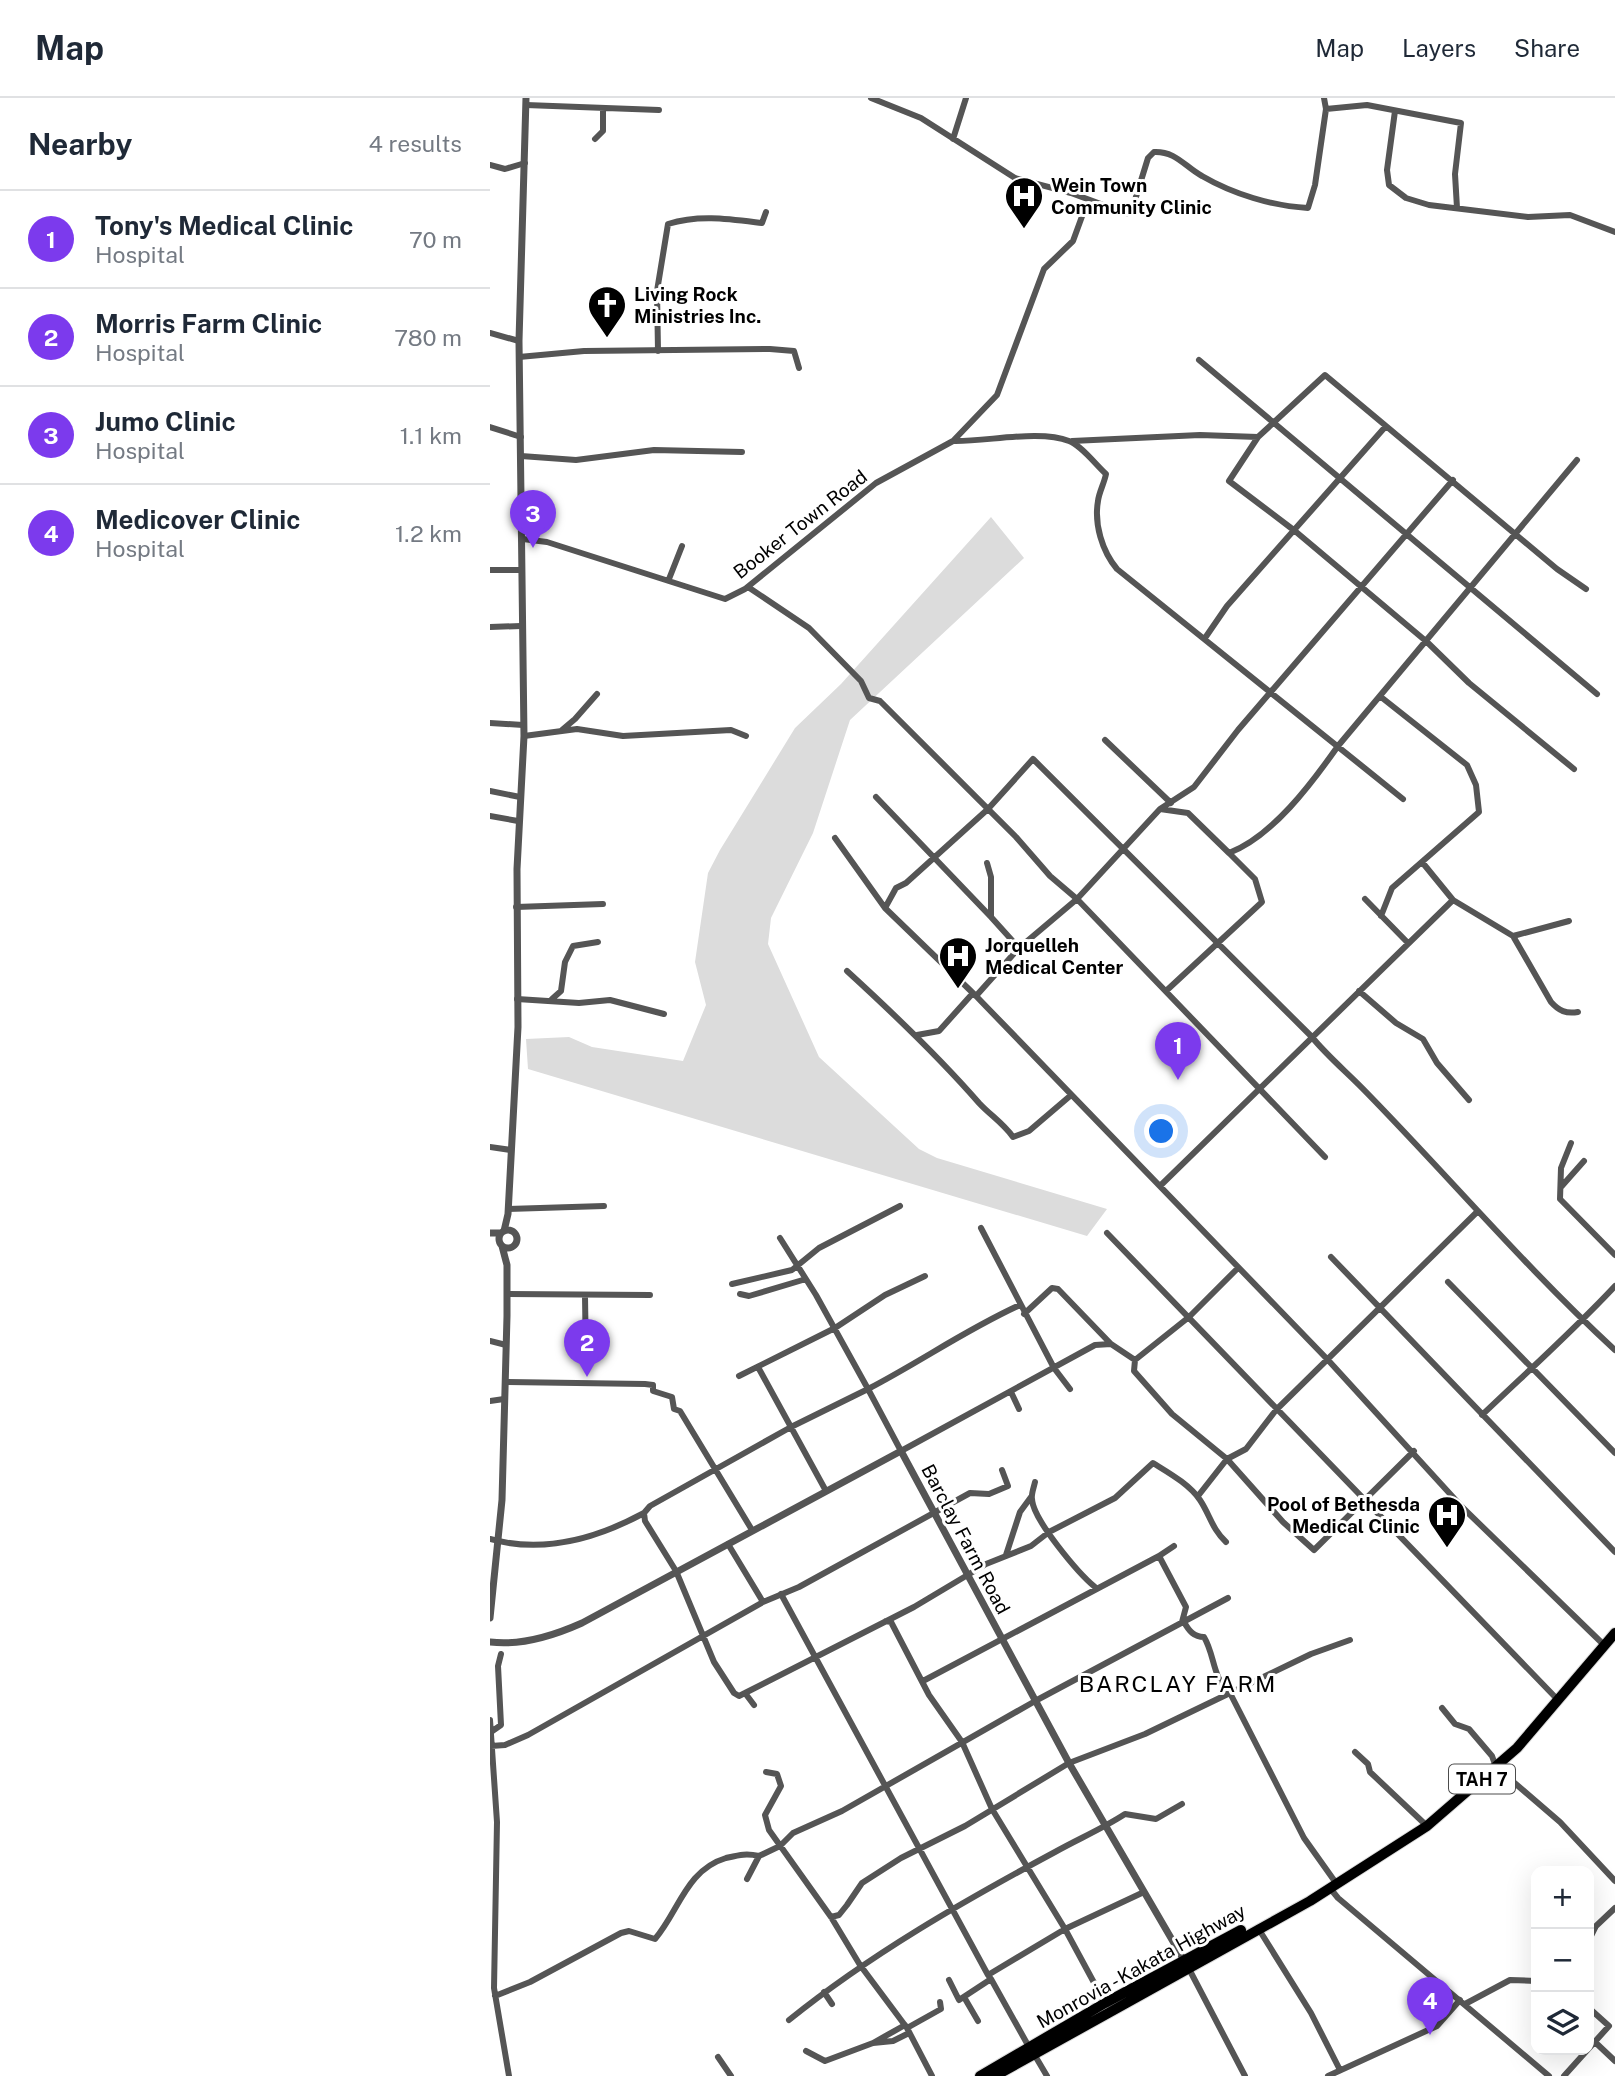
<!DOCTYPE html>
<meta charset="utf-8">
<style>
:root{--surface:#fff;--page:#f6f6f7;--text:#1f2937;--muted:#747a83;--line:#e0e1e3;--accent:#7c3aed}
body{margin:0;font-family:"Public Sans",sans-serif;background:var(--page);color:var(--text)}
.controls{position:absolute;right:21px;bottom:21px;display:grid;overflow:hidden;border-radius:14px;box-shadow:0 7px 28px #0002}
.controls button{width:63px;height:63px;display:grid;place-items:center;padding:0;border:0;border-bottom:2px solid var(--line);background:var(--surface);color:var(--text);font:35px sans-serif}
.you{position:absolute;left:672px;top:1034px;width:24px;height:24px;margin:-18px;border:5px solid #fff;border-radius:50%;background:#1a73e8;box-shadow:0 0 0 10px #1a73e833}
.badge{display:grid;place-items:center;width:46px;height:46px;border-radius:50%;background:var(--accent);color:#fff;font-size:23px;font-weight:700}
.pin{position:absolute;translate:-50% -58px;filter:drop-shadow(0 2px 4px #0008)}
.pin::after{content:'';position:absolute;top:37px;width:24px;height:21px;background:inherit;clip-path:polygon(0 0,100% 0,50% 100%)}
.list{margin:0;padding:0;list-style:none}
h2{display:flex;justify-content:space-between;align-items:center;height:91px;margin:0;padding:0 28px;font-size:30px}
h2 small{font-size:23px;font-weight:400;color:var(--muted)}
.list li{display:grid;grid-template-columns:46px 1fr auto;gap:21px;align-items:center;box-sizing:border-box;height:98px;padding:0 28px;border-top:2px solid var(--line)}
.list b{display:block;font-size:26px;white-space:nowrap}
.list p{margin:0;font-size:23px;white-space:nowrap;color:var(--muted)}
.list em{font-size:23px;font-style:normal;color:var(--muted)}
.icon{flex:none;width:38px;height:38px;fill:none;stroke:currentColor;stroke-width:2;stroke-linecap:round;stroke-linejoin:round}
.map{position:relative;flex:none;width:1125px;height:1978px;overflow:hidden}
header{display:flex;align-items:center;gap:42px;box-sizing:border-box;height:98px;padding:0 35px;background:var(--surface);border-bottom:2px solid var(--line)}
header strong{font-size:33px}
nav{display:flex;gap:38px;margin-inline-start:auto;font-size:24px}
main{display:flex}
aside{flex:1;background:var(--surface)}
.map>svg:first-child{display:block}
.green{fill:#dcdcdc}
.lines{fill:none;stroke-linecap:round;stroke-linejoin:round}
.trunk-casing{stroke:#dbdbdb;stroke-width:12}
.minor{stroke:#555;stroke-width:6}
.tertiary{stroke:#555;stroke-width:7}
.trunk{stroke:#000;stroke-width:10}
.labels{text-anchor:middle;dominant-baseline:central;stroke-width:6;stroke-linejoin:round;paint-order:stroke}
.shield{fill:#fff;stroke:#4c4c4c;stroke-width:2}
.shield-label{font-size:18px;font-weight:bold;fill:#000}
.poi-label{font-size:19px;font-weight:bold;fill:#000;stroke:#fff;text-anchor:start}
.street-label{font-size:19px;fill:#000;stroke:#fff}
.quarter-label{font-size:23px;letter-spacing:2px;fill:#000;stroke:#fff}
</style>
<header>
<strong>Map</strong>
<nav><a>Map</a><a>Layers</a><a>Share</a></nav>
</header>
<main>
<aside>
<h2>Nearby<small>4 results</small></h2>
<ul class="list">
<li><span class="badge">1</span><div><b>Tony's Medical Clinic</b><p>Hospital</p></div><em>70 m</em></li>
<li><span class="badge">2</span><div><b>Morris Farm Clinic</b><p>Hospital</p></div><em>780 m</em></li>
<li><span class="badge">3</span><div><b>Jumo Clinic</b><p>Hospital</p></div><em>1.1 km</em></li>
<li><span class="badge">4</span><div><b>Medicover Clinic</b><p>Hospital</p></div><em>1.2 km</em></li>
</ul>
</aside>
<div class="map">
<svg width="1125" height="1978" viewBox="0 0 1125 1978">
<rect width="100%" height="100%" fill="#fff"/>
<!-- green -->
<path class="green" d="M 501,419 L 534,460 L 360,622 L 323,735 L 281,820 L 278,846 L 329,959 L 429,1051 L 447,1060 L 617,1111 L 597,1138 L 38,971 L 36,941 L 79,939 L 102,949 L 193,963 L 216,907 L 205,864 L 218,775 L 230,752 L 305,630 L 351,586 Z"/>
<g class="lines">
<defs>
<path id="trunk" d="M 490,1978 L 615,1905 L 751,1832
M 505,1978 L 820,1803 L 937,1728 L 1027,1650 L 1125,1535"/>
</defs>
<!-- trunk casing -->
<use href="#trunk" class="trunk-casing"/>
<!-- minor -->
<path class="minor" d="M 381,0 L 431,20 L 525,80 L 581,95 L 638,116 L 641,115 L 658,60 L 664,54 C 686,53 695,69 712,78 C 743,96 782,108 818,110 L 825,87 L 836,11 L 834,0
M 36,7 L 169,12
M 836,11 L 877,7 L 971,25 L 965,76 L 967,110
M 905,13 L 897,72 L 899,87 L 916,100 L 939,107 L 1038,119 L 1080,117 L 1125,134
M 105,41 L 113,33 L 113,11
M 463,41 L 476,0
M 0,67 L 15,71 L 35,65
M 0,235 L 29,243
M 168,253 L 167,193 L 178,126 C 209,116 240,121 272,125 L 276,114
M 29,259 L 94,253 L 280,251 L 304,253 L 309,270
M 709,262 L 1107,596
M 0,329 L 31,339
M 463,343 C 496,344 550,331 579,343 C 592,348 605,366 616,376 C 614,386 609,394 608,403 C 604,426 612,453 627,471 L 913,701
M 582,343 L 710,337 L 768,339
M 31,358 L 86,362 L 164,352 L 252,354
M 33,441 L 57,444 L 235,501 L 255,491 L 386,385 L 463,343 L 507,297 L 554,171 L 583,143 L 598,102
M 0,472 L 32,472
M 179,481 L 192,448
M 258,489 L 319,530 L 371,583 L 379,600 L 390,603 L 526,739 L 560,778 L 587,801 L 835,1059
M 0,529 L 31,528
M 715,540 L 737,508 L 896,328
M 891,599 L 977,667 L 986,687 L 989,714 L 902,790 L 891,818
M 0,625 L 33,627
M 72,632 L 85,621 L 107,596
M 34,638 L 87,631 L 133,638 L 241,632 L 256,638
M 615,642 L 681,705
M 1084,671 L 979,585 L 937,544 L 805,433 L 739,383 L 768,339 L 835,277 L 1067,471 L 1096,491
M 0,693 L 30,699
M 386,699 L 501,819
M 670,711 L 704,689 L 748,632 L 963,382
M 0,718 L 28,723
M 345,740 L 395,810 L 486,898 L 838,1262 L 972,1409 L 1113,1546
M 932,764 L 963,802
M 497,765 L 501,779 L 501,819 L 529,850
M 875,801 L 918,845
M 26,809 L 113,806
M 395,810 L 406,790 L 416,785 L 498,711 L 543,661 L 821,938 C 838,959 858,975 877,995 C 960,1080 1037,1171 1125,1252
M 1023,838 L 1061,904 C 1069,913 1076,916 1088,914
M 357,873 C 403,915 448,958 489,1005 C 500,1017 513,1025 523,1039 L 539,1033 L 580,998
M 676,893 L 772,804 L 765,781 L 739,755
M 869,893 L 906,925 L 933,941 L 947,965 L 979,1002
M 486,898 L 529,850 L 587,801 L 670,711 L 698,715 L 739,755 C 782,739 822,685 848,648 L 1087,362
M 27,901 L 89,905 L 120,902 L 174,916
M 62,901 L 71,893 L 75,864 L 83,848 L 108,844
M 427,937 L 449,933 L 483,895
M 1081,1045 L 1071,1070 L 1070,1101 L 1125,1157
M 0,1049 L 21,1052
M 670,1088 L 963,802 L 1023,838 L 1079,823
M 1071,1089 L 1094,1063
M 18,1111 L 114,1108
M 491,1130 L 564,1270 L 580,1291
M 617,1135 L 1068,1602
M 290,1140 L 326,1197 L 378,1291 C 430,1264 477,1231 530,1207
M 841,1159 L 1125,1454
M 958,1184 L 1125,1355
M 242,1186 L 302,1172 L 329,1150 L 410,1108
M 17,1196 L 160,1197
M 250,1196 L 259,1198 L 316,1181
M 95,1198 L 96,1265
M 534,1216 L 562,1190 L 568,1191 L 621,1246
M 0,1243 L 16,1247
M 645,1262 L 644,1273 L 682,1316 L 737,1361 L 793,1424 L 824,1452 L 924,1353
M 268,1269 L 336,1393
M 249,1278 L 345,1230 L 395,1197 L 435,1178
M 15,1284 L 155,1286 L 163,1287 L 163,1293 L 182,1299 L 184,1311 L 190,1313 L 262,1432
M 521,1294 L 529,1311
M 0,1303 L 14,1301
M 992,1317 C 1037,1274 1083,1233 1125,1188
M 545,1384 C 544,1389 541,1396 542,1401 C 543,1422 589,1476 605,1489
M 708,1398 L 737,1361 L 756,1351 L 786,1312 L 988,1113
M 0,1441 C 54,1456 106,1441 154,1415
M 238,1446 L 273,1504 L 309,1489 L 480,1395 L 499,1396 L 518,1388 L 512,1372
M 516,1457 L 530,1414 L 541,1399
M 669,1458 L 684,1448
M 291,1496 L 498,1877
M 396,1523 L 401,1524 L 439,1597 L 472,1644 L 502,1711 L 575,1831 L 615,1905
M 694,1524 C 699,1533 704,1539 714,1539 C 725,1557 722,1580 740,1595 L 821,1556 L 860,1542
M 433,1583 L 669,1458 L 696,1509 L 692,1524
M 255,1595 L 424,1509 L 496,1466 L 541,1448 L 559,1434 L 625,1400 L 663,1365 C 679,1375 699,1386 710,1402 C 720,1417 722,1431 736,1444
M 264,1607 L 255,1595 L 249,1598 L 244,1595 L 224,1564 L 186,1473 L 155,1423 L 154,1415 L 160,1408 L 301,1329 L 378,1291 L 411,1353 L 605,1247 L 621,1246 L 645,1262 L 699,1219 L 748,1170
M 952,1610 L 965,1626 L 979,1631 L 1002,1658 L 1006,1669 L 1070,1724 L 1125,1783
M 0,1622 L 7,1724 L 4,1890 L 19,1978
M 1,1634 L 11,1627 L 8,1568 L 11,1556
M 1,1648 L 15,1647 L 38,1637 L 273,1504
M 865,1654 L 878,1666 L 880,1674 L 937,1728
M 276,1674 L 287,1676 L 291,1688 L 275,1717 L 279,1732 L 341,1819 L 370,1867 L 417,1930 L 442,1978
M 257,1781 L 269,1758 L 290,1748 L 303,1735 L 352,1713 L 547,1602 L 738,1500
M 839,1789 L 848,1800 L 1059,1978
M 341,1819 L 349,1817 L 357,1807 L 372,1785 L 411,1760 L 475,1728 L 579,1665 L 655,1636 L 740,1595 L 814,1740 L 846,1785
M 768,1830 L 821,1915 L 850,1972
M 1099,1842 L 1106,1828 L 1125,1810
M 698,1869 L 755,1978
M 501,1881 L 539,1949
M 459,1882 L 469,1902 L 501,1881 L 498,1877 L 575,1831 L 654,1794
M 334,1894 L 342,1906
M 5,1898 L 40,1884 L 131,1835 L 139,1833 L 165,1841 C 189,1813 196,1772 236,1760 C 249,1757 256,1755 269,1758
M 474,1899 L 488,1923
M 975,1906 L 1020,1882 L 1046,1883
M 299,1922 C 381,1856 472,1804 565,1754 C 588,1741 612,1731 635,1716 L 666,1721 L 692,1706
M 417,1930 L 451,1911 L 450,1904
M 383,1945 L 415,1927
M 1106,1945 L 1125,1963
M 316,1953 L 335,1963 L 383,1945 L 403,1943 L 419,1935
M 544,1956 L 557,1978
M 228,1959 L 241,1978
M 838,1978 L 947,1928 L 970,1902
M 1074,1978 L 1119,1928 L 1099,1910"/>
<!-- tertiary -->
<path class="tertiary" d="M9 1141a9 9 0 1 1 18 0a9 9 0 1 1-18 0Z
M 14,1133 L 18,1116 L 28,929 L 27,771 L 34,638 L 29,243 L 36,0
M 0,1135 L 11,1135
M 0,1520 L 12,1402 L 17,1218 L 17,1167 L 12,1148
M 0,1544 C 31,1548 63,1538 92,1525 L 411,1353 L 579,1665 L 695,1864"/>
<!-- trunk -->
<use href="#trunk" class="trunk"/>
</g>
<!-- icons -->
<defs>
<symbol id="hospital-pin" viewBox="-11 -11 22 30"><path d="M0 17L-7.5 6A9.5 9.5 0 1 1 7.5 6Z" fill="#000" stroke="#fff"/><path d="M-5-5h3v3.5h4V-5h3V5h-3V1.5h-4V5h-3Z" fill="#fff"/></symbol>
<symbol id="church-pin" viewBox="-11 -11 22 30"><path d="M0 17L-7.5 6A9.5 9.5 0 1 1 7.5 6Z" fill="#000" stroke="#fff"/><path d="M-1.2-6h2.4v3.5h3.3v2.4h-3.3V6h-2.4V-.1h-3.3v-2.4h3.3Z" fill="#fff"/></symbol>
</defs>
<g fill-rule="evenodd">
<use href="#hospital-pin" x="512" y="76" width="44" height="60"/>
<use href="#church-pin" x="95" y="185" width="44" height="60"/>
<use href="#hospital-pin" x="446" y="836" width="44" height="60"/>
<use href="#hospital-pin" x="935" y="1395" width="44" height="60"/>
</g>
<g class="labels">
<!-- shield labels -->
<rect class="shield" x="959" y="1666.5" width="66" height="29" rx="5"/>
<g class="shield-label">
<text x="992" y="1681">TAH 7</text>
</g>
<!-- poi labels -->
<g class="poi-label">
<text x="561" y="87">Wein Town<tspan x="561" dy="22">Community Clinic</tspan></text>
<text x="144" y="196">Living Rock<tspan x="144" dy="22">Ministries Inc.</tspan></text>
<text x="495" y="847">Jorquelleh<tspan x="495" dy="22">Medical Center</tspan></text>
<text x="930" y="1406" text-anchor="end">Pool of Bethesda<tspan x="930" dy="22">Medical Clinic</tspan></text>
</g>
<!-- street labels -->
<g class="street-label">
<text transform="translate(310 426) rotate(-38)">Booker Town Road</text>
<text transform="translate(476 1441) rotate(62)">Barclay Farm Road</text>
<text transform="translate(651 1868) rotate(-29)">Monrovia - Kakata Highway</text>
</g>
<!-- quarter labels -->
<g class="quarter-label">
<text x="688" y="1585">BARCLAY FARM</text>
</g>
</g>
</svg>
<div class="controls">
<button>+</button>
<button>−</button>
<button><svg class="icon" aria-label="layers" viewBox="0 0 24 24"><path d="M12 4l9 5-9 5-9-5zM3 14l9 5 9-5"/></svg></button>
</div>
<div class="you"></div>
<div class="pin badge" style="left:688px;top:982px">1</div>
<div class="pin badge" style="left:97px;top:1279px">2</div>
<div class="pin badge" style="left:43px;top:450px">3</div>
<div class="pin badge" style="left:940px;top:1937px">4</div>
</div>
</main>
